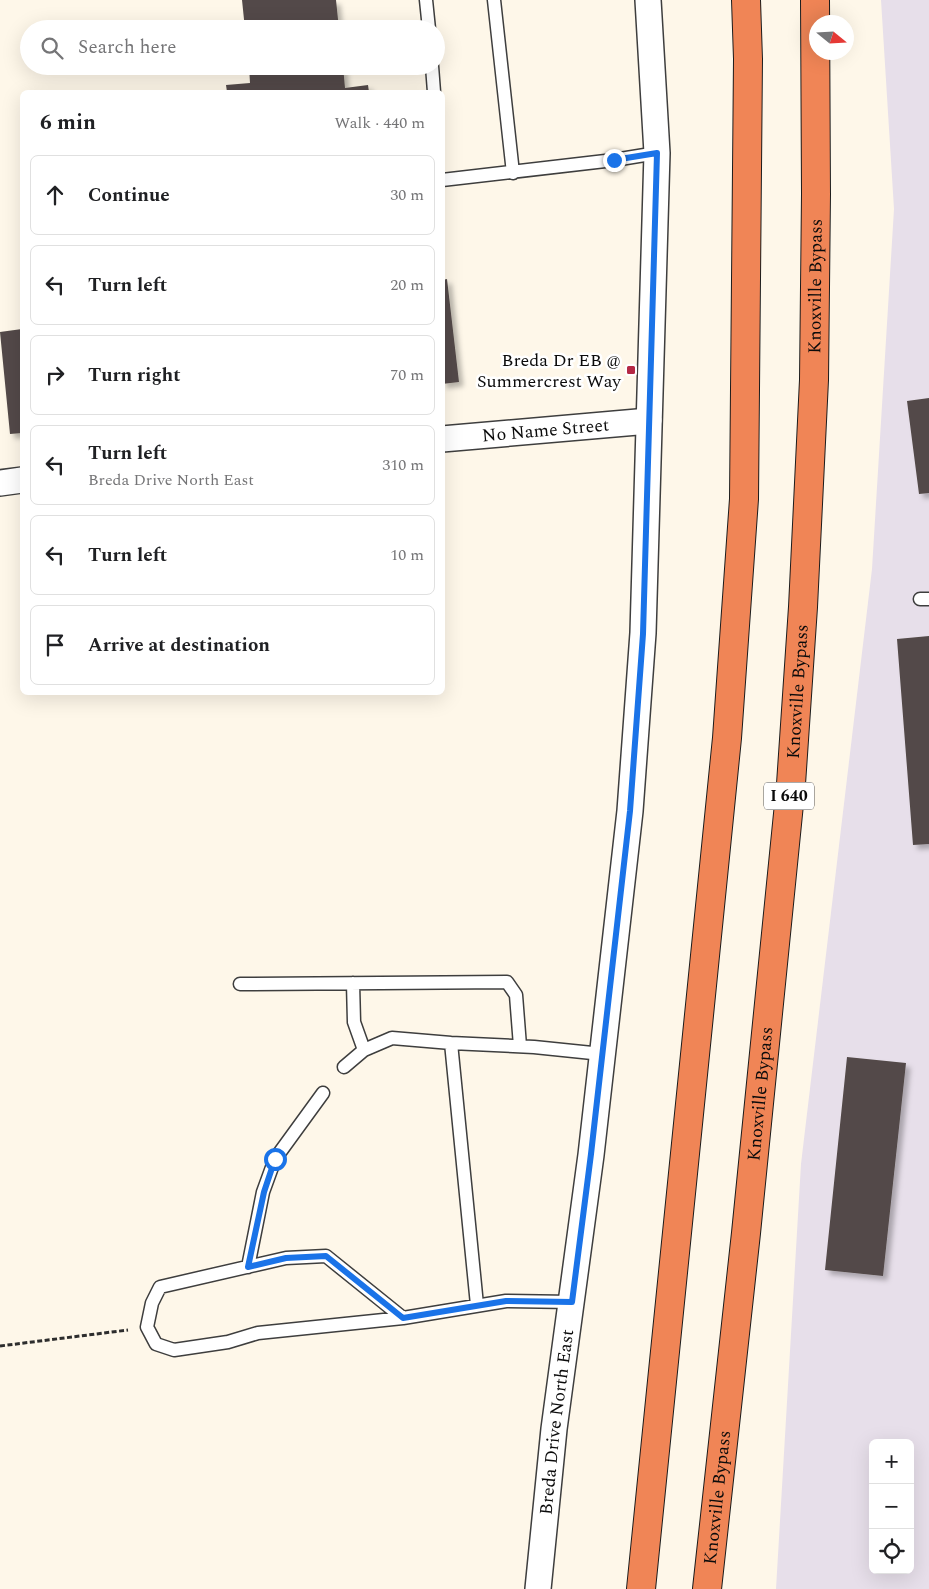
<!DOCTYPE html>
<meta charset="utf-8">
<style>
:root{--surface:#fff;--page:#f2f2f2;--text:#202124;--muted:#757577;--line:#e0e0e0}
body{margin:0;font-family:Spectral,serif;background:var(--page);color:var(--text)}
.controls{position:absolute;right:15px;bottom:15px;display:grid;overflow:hidden;border-radius:8px;box-shadow:0 5px 20px #0002}
.controls button{width:45px;height:45px;display:grid;place-items:center;padding:0;border:0;border-bottom:1px solid var(--line);background:var(--surface);color:var(--text);font:25px sans-serif}
.compass{position:absolute;left:809px;top:15px;width:45px;height:45px;border-radius:50%;background:var(--surface);box-shadow:0 5px 20px #0002;rotate:108deg}
.stop{position:absolute;width:15px;height:15px;margin:-11px;border:4px solid #1a73e8;border-radius:50%;background:#fff}
.stop.end{background:#1a73e8;border-color:#fff;box-shadow:0 1px 5px #0008}
.list{margin:0;padding:0;list-style:none}
h2{display:flex;justify-content:space-between;align-items:center;height:65px;margin:0;padding:0 20px;font-size:21px}
h2 small{font-size:16px;font-weight:400;color:var(--muted)}
.list li{display:grid;grid-template-columns:32px 1fr auto;gap:15px;align-items:center;box-sizing:border-box;height:80px;margin:0 10px 10px;padding:0 10px;border:1px solid var(--line);border-radius:8px}
.list b{display:block;font-size:19px;white-space:nowrap}
.list p{margin:0;font-size:16px;white-space:nowrap;color:var(--muted)}
.list em{font-size:16px;font-style:normal;color:var(--muted)}
.icon{flex:none;width:28px;height:28px;fill:none;stroke:currentColor;stroke-width:2;stroke-linecap:round;stroke-linejoin:round}
.map{position:relative;flex:none;width:929px;height:1589px;overflow:hidden}
.search{position:absolute;background:var(--surface);box-shadow:0 5px 20px #0002;left:20px;top:20px;width:425px;height:55px;display:flex;align-items:center;gap:12px;box-sizing:border-box;padding:0 18px;border-radius:28px;color:var(--muted);font-size:19px}
.panel{position:absolute;background:var(--surface);box-shadow:0 5px 20px #0002;left:20px;top:90px;width:425px;height:605px;border-radius:8px}
.map>svg:first-child{display:block}
.industrial{fill:#e7dfea;fill-rule:evenodd}
.building{fill:#534a48;filter:url(#shadow)}
.lines{fill:none;stroke-linecap:round;stroke-linejoin:round}
.service-casing{stroke:#3e3e3e;stroke-width:15}
.minor-casing{stroke:#3e3e3e;stroke-width:28}
.motorway-casing{stroke:#1c1c1c;stroke-width:30}
.path{stroke:#2d2d2d;stroke-width:3;stroke-dasharray:5 2.5;stroke-linecap:butt}
.service{stroke:#fff;stroke-width:12}
.minor{stroke:#fff;stroke-width:25}
.motorway{stroke:#f08556;stroke-width:28}
.route{stroke:#1a73e8;stroke-width:6}
.poi-dot{fill:#b52844;stroke:#fff;stroke-width:2}
.labels{text-anchor:middle;dominant-baseline:central;stroke-width:5;stroke-linejoin:round;paint-order:stroke}
.shield{fill:#fff;stroke:#545454;stroke-width:1}
.shield-label{font-size:16px;font-weight:bold;fill:#0b0b0b}
.street-label{font-size:18px;fill:#0b0b0b;stroke:#fff}
.poi-label{font-size:18px;fill:#0b0b0b;stroke:#fff;text-anchor:end}
</style>
<div class="map">
<svg width="929" height="1589" viewBox="0 0 929 1589">
<defs>
<filter id="shadow"><feDropShadow dx="4.5" dy="4.5" stdDeviation="2.5" flood-color="#0004"/></filter>
</defs>
<rect width="100%" height="100%" fill="#fef7e9"/>
<!-- industrial -->
<path class="industrial" d="M 881,0 L 929,0 L 929,1589 L 776,1589 L 801,1164 L 872,569 L 894,209 ZM 873,1443 L 910,1443 L 910,1570 L 873,1570 Z"/>
<!-- building -->
<path class="building" d="M 242,0 L 336,0 L 339,29 L 245,29 Z
M 249,66 L 343,66 L 345,88 L 368,85 L 369,92 L 227,92 L 226,85 L 250,83 Z
M 447,279 L 459,382 L 442,384 L 442,280 Z
M 22,329 L 22,433 L 10,434 L 0,332 Z
M 929,398 L 929,493 L 919,494 L 907,401 Z
M 929,636 L 929,844 L 913,845 L 897,639 Z
M 847,1057 L 906,1063 L 883,1276 L 825,1270 Z"/>
<g class="lines">
<defs>
<path id="service" d="M 426,0 L 429,29
M 494,0 L 513,173
M 432,66 L 434,92
M 442,180 L 614,160 L 657,153
M 920,599 L 929,599
M 353,983 L 354,1022 L 364,1050
M 240,984 L 507,982 L 516,995 L 520,1046
M 451,1043 L 477,1305
M 344,1067 L 364,1050 L 392,1038 L 451,1043 L 534,1047 L 602,1054
M 248,1267 L 263,1192 L 275,1159 L 323,1093
M 403,1318 L 326,1256 L 286,1258 L 160,1287 L 152,1303 L 147,1327 L 156,1344 L 174,1350 L 228,1342 L 258,1333 L 403,1318 L 506,1301 L 572,1302"/>
<g id="minor">
<path id="s1" d="M 442,439 L 649,421"/>
<path d="M 0,483 L 22,480"/>
<path id="s2" d="M 538,1589 L 554,1429 L 591,1155 L 630,811 L 643,633 L 657,153 L 648,0"/>
</g>
<g id="motorway">
<path d="M 641,1589 L 727,738 L 744,499 L 748,59 L 746,0"/>
<path id="s3" d="M 707,1589 L 746,1233 L 791,784 L 803,607 L 814,380 L 816,194 L 815,0"/>
</g>
</defs>
<!-- service casing -->
<use href="#service" class="service-casing"/>
<!-- minor casing -->
<use href="#minor" class="minor-casing"/>
<!-- motorway casing -->
<use href="#motorway" class="motorway-casing"/>
<!-- path -->
<path class="path" d="M 0,1346 L 128,1330"/>
<!-- service -->
<use href="#service" class="service"/>
<!-- minor -->
<use href="#minor" class="minor"/>
<!-- motorway -->
<use href="#motorway" class="motorway"/>
</g>
<g class="lines">
<!-- route -->
<path class="route" d="M 275,1159 L 264,1192 L 248,1267 L 286,1258 L 326,1256 L 403,1318 L 506,1301 L 572,1302 L 591,1154 L 630,811 L 643,634 L 657,153 L 614,160"/>
</g>
<!-- markers -->
<rect class="poi-dot" x="626" y="365" width="10" height="10" rx="2.5"/>
<g class="labels">
<!-- shield labels -->
<rect class="shield" x="764" y="782.5" width="50" height="27" rx="4"/>
<g class="shield-label">
<text x="789" y="796">I 640</text>
</g>
<!-- street labels -->
<g class="street-label">
<text stroke="none"><textPath href="#s3" startOffset="1308">Knoxville Bypass</textPath></text>
<text stroke="none"><textPath href="#s1" startOffset="104">No Name Street</textPath></text>
<text stroke="none"><textPath href="#s3" startOffset="902">Knoxville Bypass</textPath></text>
<text stroke="none"><textPath href="#s3" startOffset="498">Knoxville Bypass</textPath></text>
<text stroke="none"><textPath href="#s2" startOffset="168">Breda Drive North East</textPath></text>
<text stroke="none"><textPath href="#s3" startOffset="92">Knoxville Bypass</textPath></text>
</g>
<!-- poi labels -->
<g class="poi-label">
<text x="621" y="360">Breda Dr EB @<tspan x="621" dy="21">Summercrest Way</tspan></text>
</g>
</g>
</svg>
<div class="controls">
<button>+</button>
<button>−</button>
<button><svg class="icon" aria-label="locate" viewBox="0 0 24 24"><circle cx="12" cy="12" r="6"/><path d="M12 2v4M12 18v4M2 12h4M18 12h4"/></svg></button>
</div>
<svg class="compass" viewBox="-18 -18 36 36"><path d="M0-13l5 13h-10z" fill="#e53935"/><path d="M0 13l5-13h-10z" fill="#757577"/></svg>
<div class="stop" style="left:275px;top:1159px"></div>
<div class="stop end" style="left:614px;top:160px"></div>
<div class="search"><svg class="icon" aria-label="search" viewBox="0 0 24 24"><circle cx="10" cy="10" r="6"/><path d="M15 15l6 6"/></svg>Search here</div>
<section class="panel">
<h2>6 min<small>Walk · 440 m</small></h2>
<ul class="list">
<li><svg class="icon" aria-label="ahead" viewBox="0 0 24 24"><path d="M12 20V5M6 11l6-6 6 6"/></svg><div><b>Continue</b></div><em>30 m</em></li>
<li><svg class="icon" aria-label="left" viewBox="0 0 24 24"><path d="M17 20v-9H6M10 6l-5 5 5 5"/></svg><div><b>Turn left</b></div><em>20 m</em></li>
<li><svg class="icon" aria-label="right" viewBox="0 0 24 24"><path d="M7 20v-9h11M14 6l5 5-5 5"/></svg><div><b>Turn right</b></div><em>70 m</em></li>
<li><svg class="icon" aria-label="left" viewBox="0 0 24 24"><path d="M17 20v-9H6M10 6l-5 5 5 5"/></svg><div><b>Turn left</b><p>Breda Drive North East</p></div><em>310 m</em></li>
<li><svg class="icon" aria-label="left" viewBox="0 0 24 24"><path d="M17 20v-9H6M10 6l-5 5 5 5"/></svg><div><b>Turn left</b></div><em>10 m</em></li>
<li><svg class="icon" aria-label="arrive" viewBox="0 0 24 24"><path d="M6 21V4h12l-3 4 3 4H6"/></svg><div><b>Arrive at destination</b></div></li>
</ul>
</section>
</div>
